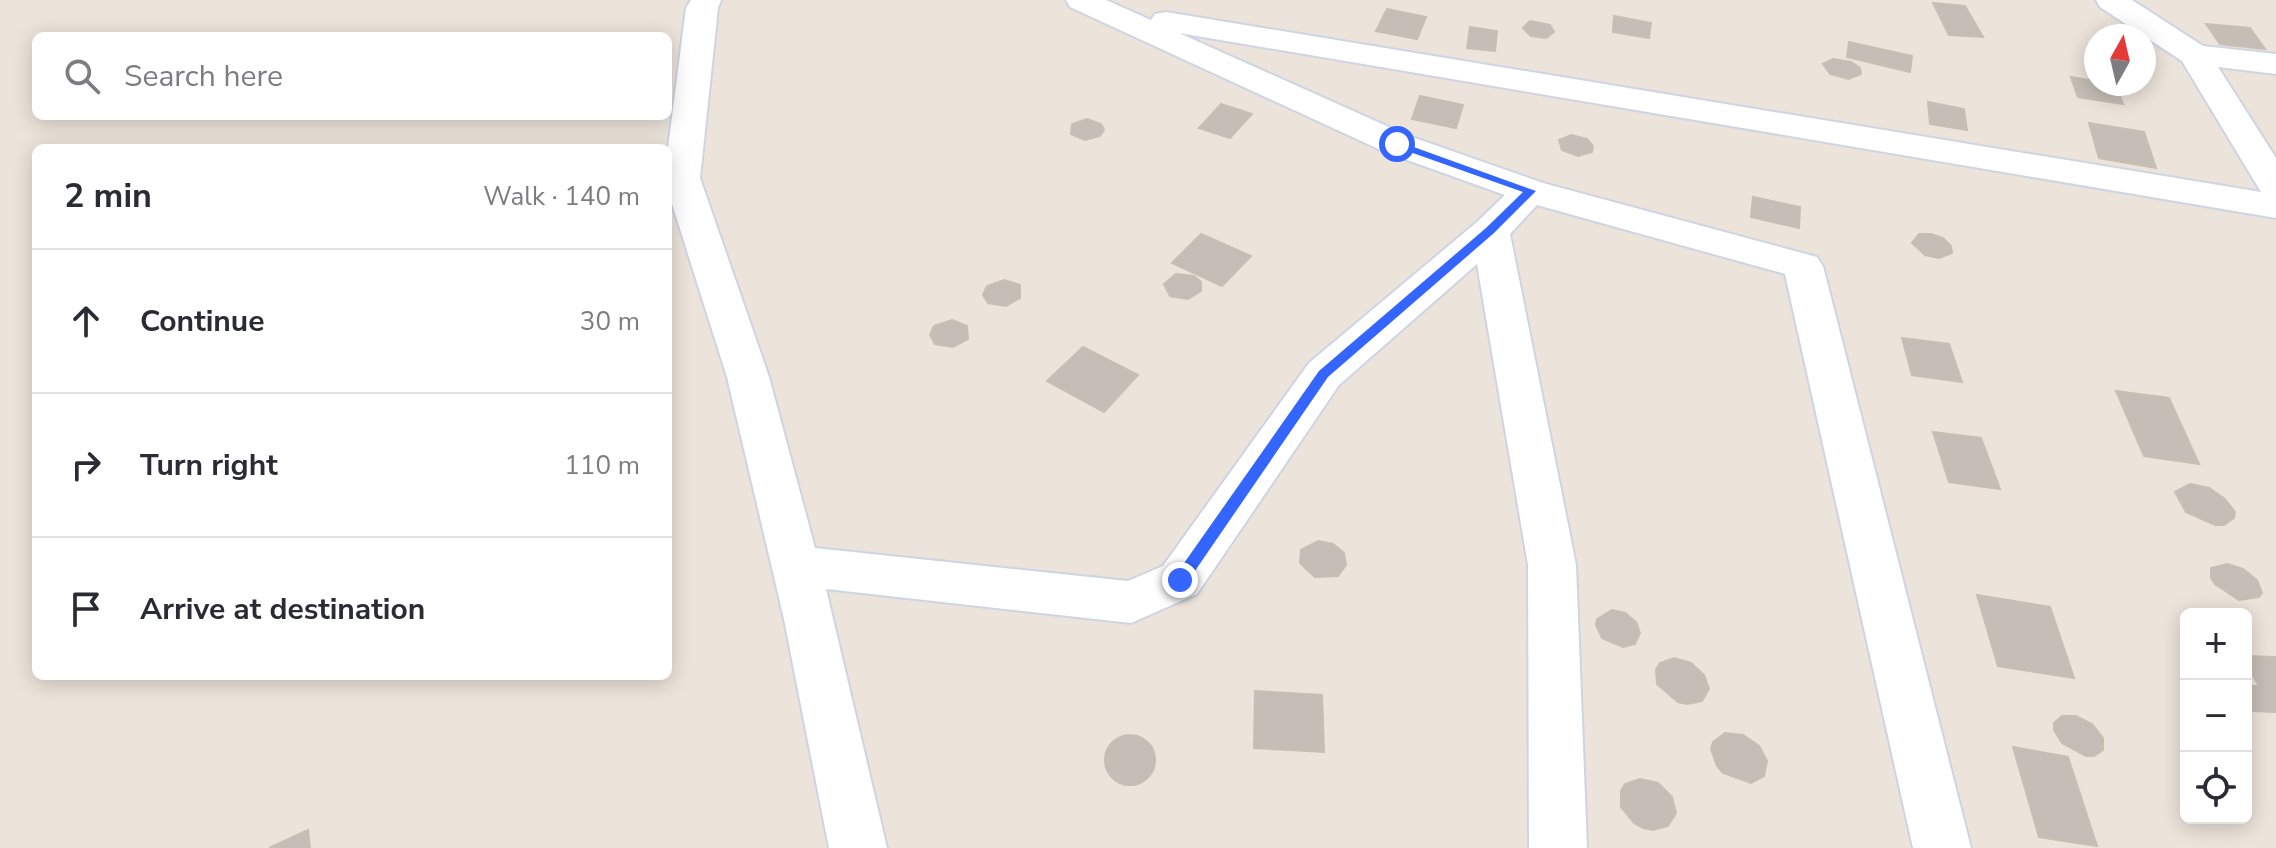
<!DOCTYPE html>
<meta charset="utf-8">
<style>
:root{--surface:#fff;--page:#f2f2f3;--text:#2b2b33;--muted:#7c7c81;--line:#e1e1e2}
body{margin:0;font-family:"Nunito Sans",sans-serif;background:var(--page);color:var(--text)}
.controls{position:absolute;right:24px;bottom:24px;display:grid;overflow:hidden;border-radius:12px;box-shadow:0 4px 20px #0003}
.controls button{width:72px;height:72px;display:grid;place-items:center;padding:0;border:0;border-bottom:2px solid var(--line);background:var(--surface);color:var(--text);font:40px sans-serif}
.compass{position:absolute;left:2084px;top:24px;width:72px;height:72px;border-radius:50%;background:var(--surface);box-shadow:0 4px 20px #0003;rotate:8deg}
.stop{position:absolute;width:24px;height:24px;margin:-18px;border:6px solid #3466ff;border-radius:50%;background:#fff}
.stop.end{background:#3466ff;border-color:#fff;box-shadow:0 2px 8px #0008}
.list{margin:0;padding:0;list-style:none}
h2{display:flex;justify-content:space-between;align-items:center;height:104px;margin:0;padding:0 32px;font-size:34px}
h2 small{font-size:26px;font-weight:400;color:var(--muted)}
.list li{display:grid;grid-template-columns:52px 1fr auto;gap:24px;align-items:center;box-sizing:border-box;height:144px;padding:0 32px;border-top:2px solid var(--line)}
.list b{display:block;font-size:30px;white-space:nowrap}
.list em{font-size:26px;font-style:normal;color:var(--muted)}
.icon{flex:none;width:44px;height:44px;fill:none;stroke:currentColor;stroke-width:2;stroke-linecap:round;stroke-linejoin:round}
.map{position:relative;flex:none;width:2276px;height:848px;overflow:hidden}
.search{position:absolute;background:var(--surface);box-shadow:0 4px 20px #0003;left:32px;top:32px;width:640px;height:88px;display:flex;align-items:center;gap:20px;box-sizing:border-box;padding:0 28px;border-radius:12px;color:var(--muted);font-size:30px}
.panel{position:absolute;background:var(--surface);box-shadow:0 4px 20px #0003;left:32px;top:144px;width:640px;height:536px;border-radius:12px}
.map>svg:first-child{display:block}
.building{fill:#c4beb6;stroke:#c8bfb3;stroke-width:2}
.lines{fill:none;stroke-linecap:round;stroke-linejoin:round}
.minor-casing{stroke:#cfd4e3;stroke-width:4}
.minor{fill:#fff;fill-rule:evenodd}
.route{fill:#3466ff}
</style>
<div class="map">
<svg width="2276" height="848" viewBox="0 0 2276 848">
<rect width="100%" height="100%" fill="#ece3da"/>
<!-- building -->
<path class="building" d="M 1933,3 L 1965,6 L 1983,37 L 1949,35 Z
M 1387,9 L 1426,17 L 1417,39 L 1376,31 Z
M 1614,16 L 1651,23 L 1649,38 L 1613,32 Z
M 1530,21 L 1550,25 L 1554,32 L 1546,38 L 1531,36 L 1523,28 Z
M 2206,24 L 2250,28 L 2265,49 L 2220,44 Z
M 1470,27 L 1497,31 L 1495,51 L 1467,48 Z
M 1849,42 L 1912,56 L 1910,72 L 1847,57 Z
M 1833,59 L 1851,62 L 1860,68 L 1861,74 L 1848,79 L 1830,74 L 1823,64 Z
M 2071,77 L 2096,81 L 2096,84 L 2115,84 L 2123,104 L 2078,97 Z
M 1420,96 L 1463,105 L 1456,128 L 1412,119 Z
M 1928,102 L 1964,109 L 1967,130 L 1930,124 Z
M 1221,104 L 1252,114 L 1230,138 L 1199,128 Z
M 1087,119 L 1101,124 L 1104,130 L 1100,136 L 1085,140 L 1071,134 L 1072,124 Z
M 2089,123 L 2144,132 L 2156,168 L 2099,158 Z
M 1571,135 L 1587,139 L 1593,146 L 1592,152 L 1578,156 L 1562,150 L 1559,140 Z
M 1753,197 L 1800,207 L 1799,228 L 1751,217 Z
M 1201,234 L 1251,256 L 1222,286 L 1172,263 Z
M 1919,234 L 1931,234 L 1943,238 L 1951,246 L 1952,253 L 1939,258 L 1925,255 L 1912,243 Z
M 1176,274 L 1194,276 L 1201,282 L 1201,291 L 1188,299 L 1170,296 L 1164,284 Z
M 1004,280 L 1020,285 L 1020,298 L 1006,306 L 988,303 L 983,295 L 987,286 Z
M 952,320 L 967,326 L 968,339 L 953,347 L 935,344 L 930,335 L 934,326 Z
M 1902,338 L 1949,344 L 1962,382 L 1912,375 Z
M 1083,347 L 1138,375 L 1104,412 L 1047,381 Z
M 2116,391 L 2169,398 L 2199,464 L 2144,456 Z
M 1933,432 L 1981,438 L 2000,489 L 1949,482 Z
M 2190,484 L 2209,488 L 2225,499 L 2235,512 L 2234,518 L 2224,525 L 2215,525 L 2186,512 L 2175,492 Z
M 1318,541 L 1333,544 L 1344,553 L 1346,565 L 1338,576 L 1315,577 L 1300,563 L 1301,550 Z
M 2227,564 L 2243,569 L 2257,580 L 2262,593 L 2259,597 L 2239,600 L 2215,584 L 2211,578 L 2211,568 Z
M 1977,595 L 2050,607 L 2074,678 L 1998,666 Z
M 1612,610 L 1625,613 L 1636,622 L 1640,633 L 1635,644 L 1623,647 L 1602,638 L 1596,625 L 1597,619 Z
M 2246,656 L 2276,657 L 2276,712 L 2253,711 L 2246,699 L 2246,686 L 2259,686 L 2246,664 Z
M 1674,658 L 1691,663 L 1704,675 L 1709,689 L 1702,701 L 1687,704 L 1678,702 L 1657,684 L 1656,670 L 1660,663 Z
M 1255,691 L 1322,695 L 1324,752 L 1254,748 Z
M 2062,716 L 2076,716 L 2092,724 L 2103,738 L 2103,750 L 2094,756 L 2086,756 L 2062,743 L 2054,730 L 2054,723 Z
M 1725,733 L 1743,735 L 1759,746 L 1767,761 L 1764,776 L 1751,783 L 1723,773 L 1717,766 L 1711,749 L 1713,742 Z
M1105 760a25 25 0 1 1 50 0a25 25 0 1 1-50 0Z
M 2013,747 L 2068,757 L 2097,846 L 2039,837 Z
M 1640,779 L 1658,783 L 1672,797 L 1676,813 L 1668,826 L 1653,830 L 1643,828 L 1634,823 L 1621,807 L 1621,791 L 1625,784 Z
M 308,830 L 310,848 L 269,848 Z"/>
<g class="lines">
<defs>
<path id="minor" d="M 691,0 L 721,0 L 718,8 L 700,178 L 769,377 L 815,548 L 1128,581 L 1163,566 L 1309,363 L 1477,222 L 1505,195 L 1385,152 L 1070,7 L 1066,0 L 1106,0 L 1151,20 L 1155,14 L 1166,12 L 2261,192 L 2182,61 L 2100,7 L 2096,0 L 2132,0 L 2203,46 L 2276,54 L 2276,74 L 2218,67 L 2276,158 L 2276,218 L 1179,33 L 1409,136 L 1543,183 L 1817,257 L 1823,266 L 1971,848 L 1913,848 L 1785,274 L 1537,205 L 1510,234 L 1576,565 L 1587,848 L 1529,848 L 1528,565 L 1477,264 L 1339,385 L 1197,594 L 1131,623 L 826,589 L 887,848 L 829,848 L 784,619 L 727,377 L 668,191 L 668,148 L 686,8 Z"/>
</defs>
<!-- minor casing -->
<use href="#minor" class="minor-casing"/>
<!-- minor -->
<use href="#minor" class="minor"/>
</g>
<!-- route -->
<path class="route" d="M 1397,141 L 1536,191 L 1494,233 L 1328,377 L 1186,584 L 1175,584 L 1175,576 L 1319,371 L 1486,228 L 1523,192 L 1393,146 L 1391,144 Z"/>
</svg>
<div class="controls">
<button>+</button>
<button>−</button>
<button><svg class="icon" aria-label="locate" viewBox="0 0 24 24"><circle cx="12" cy="12" r="6"/><path d="M12 2v4M12 18v4M2 12h4M18 12h4"/></svg></button>
</div>
<svg class="compass" viewBox="-18 -18 36 36"><path d="M0-13l5 13h-10z" fill="#e53935"/><path d="M0 13l5-13h-10z" fill="#7c7c81"/></svg>
<div class="stop" style="left:1397px;top:144px"></div>
<div class="stop end" style="left:1180px;top:580px"></div>
<div class="search"><svg class="icon" aria-label="search" viewBox="0 0 24 24"><circle cx="10" cy="10" r="6"/><path d="M15 15l6 6"/></svg>Search here</div>
<section class="panel">
<h2>2 min<small>Walk · 140 m</small></h2>
<ul class="list">
<li><svg class="icon" aria-label="ahead" viewBox="0 0 24 24"><path d="M12 20V5M6 11l6-6 6 6"/></svg><div><b>Continue</b></div><em>30 m</em></li>
<li><svg class="icon" aria-label="right" viewBox="0 0 24 24"><path d="M7 20v-9h11M14 6l5 5-5 5"/></svg><div><b>Turn right</b></div><em>110 m</em></li>
<li><svg class="icon" aria-label="arrive" viewBox="0 0 24 24"><path d="M6 21V4h12l-3 4 3 4H6"/></svg><div><b>Arrive at destination</b></div></li>
</ul>
</section>
</div>
